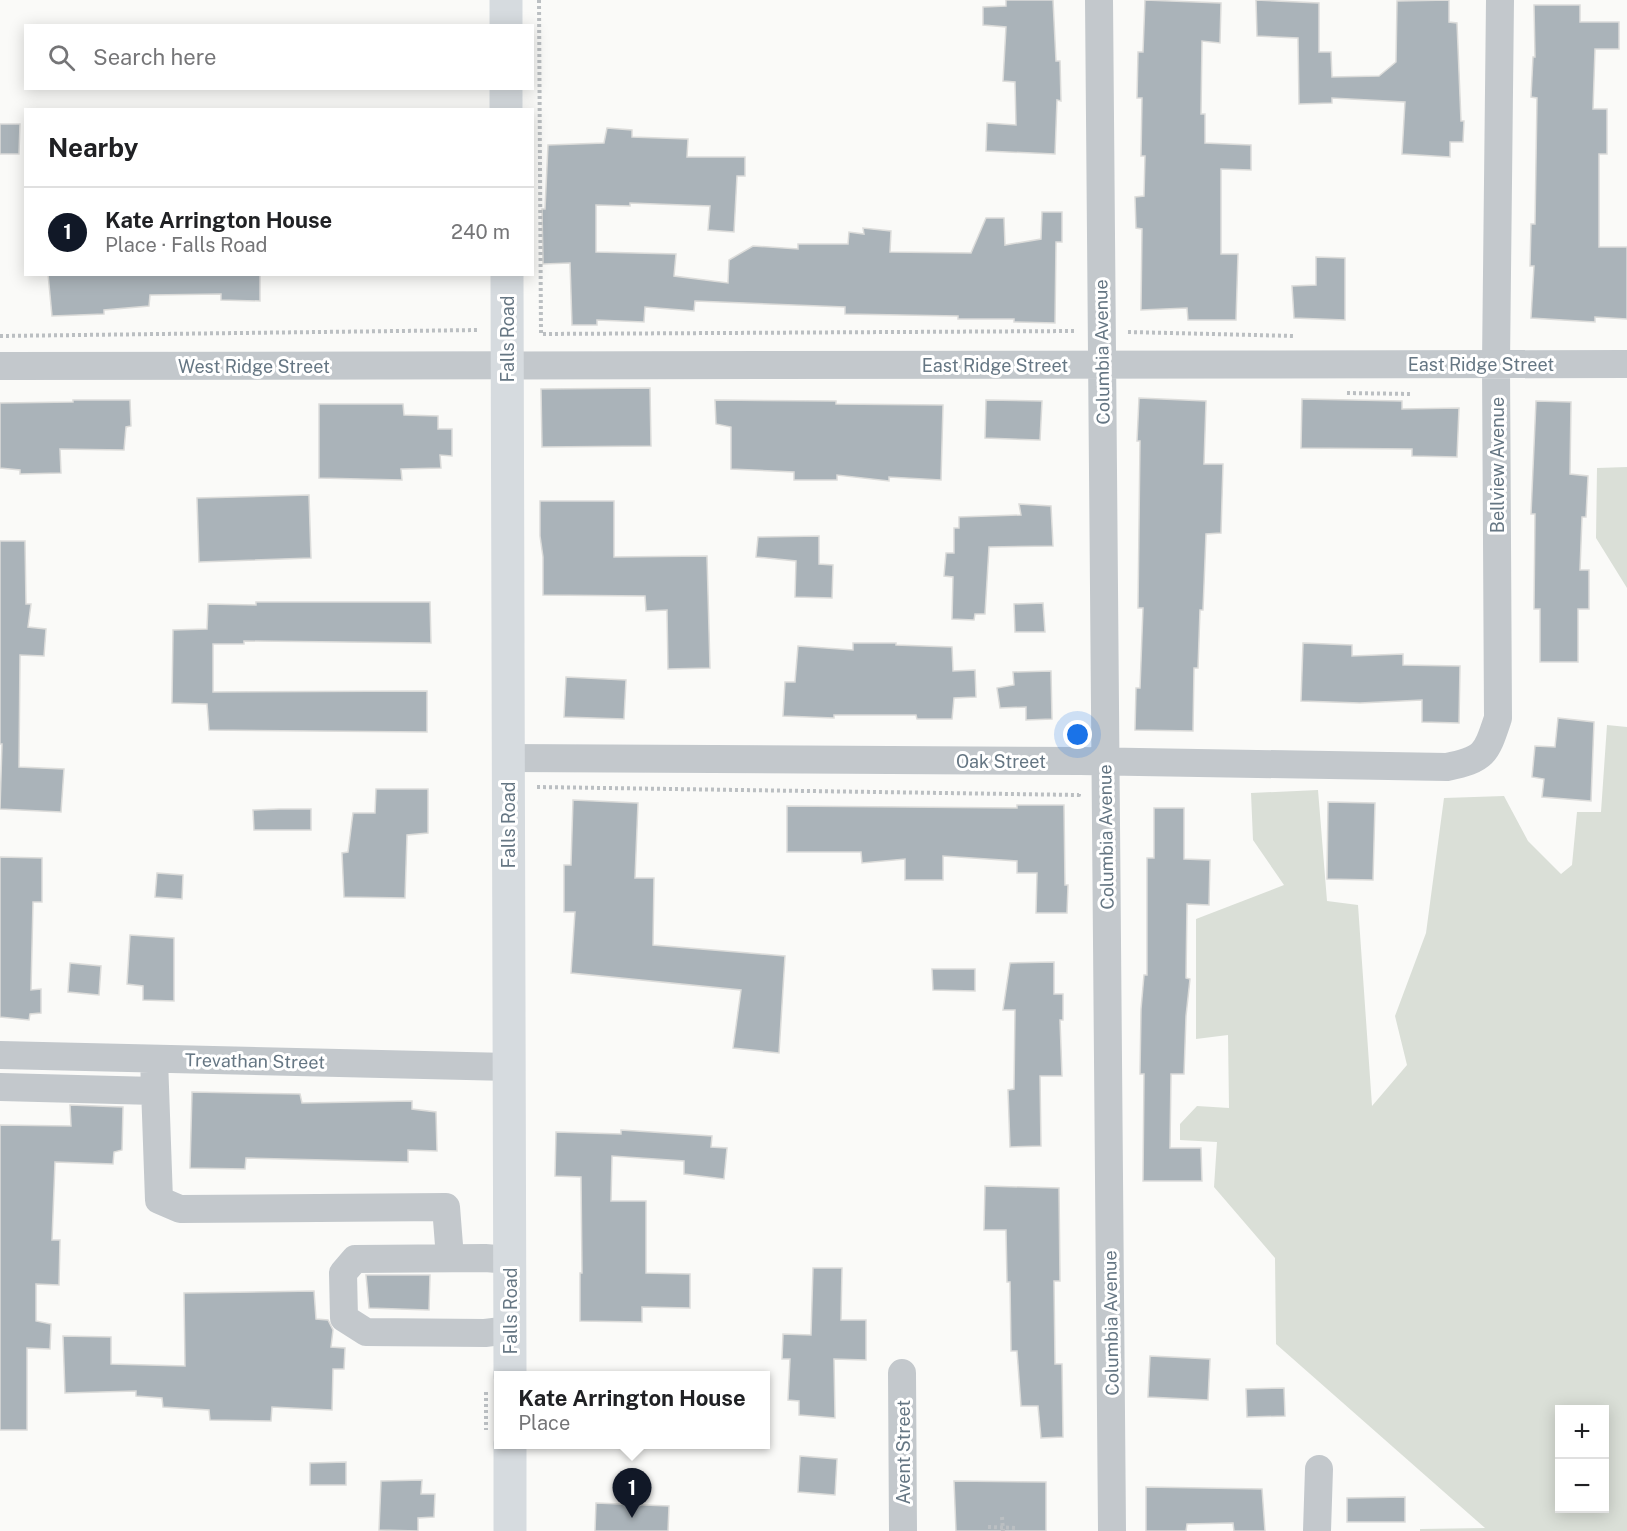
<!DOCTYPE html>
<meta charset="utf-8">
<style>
:root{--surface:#fff;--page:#f2f2f2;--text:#202124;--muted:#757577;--line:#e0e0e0;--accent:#111827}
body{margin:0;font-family:"Public Sans",sans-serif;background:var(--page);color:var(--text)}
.controls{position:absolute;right:18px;bottom:18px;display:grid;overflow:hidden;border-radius:0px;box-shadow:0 3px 15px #0003}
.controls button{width:54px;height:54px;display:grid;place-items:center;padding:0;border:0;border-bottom:2px solid var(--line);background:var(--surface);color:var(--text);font:30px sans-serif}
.you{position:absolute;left:1078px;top:735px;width:21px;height:21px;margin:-15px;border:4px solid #fff;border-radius:50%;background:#1a73e8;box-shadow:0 0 0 9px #1a73e833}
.badge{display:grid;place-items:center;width:39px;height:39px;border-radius:50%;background:var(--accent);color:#fff;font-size:20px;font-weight:700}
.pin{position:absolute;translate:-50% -50px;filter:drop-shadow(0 2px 3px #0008)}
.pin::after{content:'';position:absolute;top:32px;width:21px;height:18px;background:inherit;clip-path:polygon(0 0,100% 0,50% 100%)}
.popup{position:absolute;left:494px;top:1371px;width:276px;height:78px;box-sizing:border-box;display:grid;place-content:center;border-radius:0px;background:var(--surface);filter:drop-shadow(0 2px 4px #0005);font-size:20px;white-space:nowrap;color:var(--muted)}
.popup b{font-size:22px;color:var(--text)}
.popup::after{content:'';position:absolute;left:50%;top:100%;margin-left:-12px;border:12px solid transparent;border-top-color:var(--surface)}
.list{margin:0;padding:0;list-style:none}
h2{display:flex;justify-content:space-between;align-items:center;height:78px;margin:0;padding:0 24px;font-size:26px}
h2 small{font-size:20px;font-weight:400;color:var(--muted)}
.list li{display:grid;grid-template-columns:39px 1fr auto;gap:18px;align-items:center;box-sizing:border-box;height:90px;padding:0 24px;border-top:2px solid var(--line)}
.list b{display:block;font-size:22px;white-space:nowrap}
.list p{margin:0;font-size:20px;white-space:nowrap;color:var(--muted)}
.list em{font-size:20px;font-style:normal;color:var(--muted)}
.icon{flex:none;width:33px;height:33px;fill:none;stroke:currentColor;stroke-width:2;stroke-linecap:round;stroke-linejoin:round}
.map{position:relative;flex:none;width:1627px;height:1531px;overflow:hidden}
.search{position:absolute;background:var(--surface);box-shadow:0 3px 15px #0003;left:24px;top:24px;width:510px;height:66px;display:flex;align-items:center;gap:15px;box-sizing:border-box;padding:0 21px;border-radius:0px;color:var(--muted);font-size:22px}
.panel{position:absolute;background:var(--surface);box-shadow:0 3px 15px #0003;left:24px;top:108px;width:510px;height:168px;border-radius:0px}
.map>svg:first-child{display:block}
.green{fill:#dadfd7;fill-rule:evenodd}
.building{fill:#aab3b9;stroke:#dcdcda;stroke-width:1.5}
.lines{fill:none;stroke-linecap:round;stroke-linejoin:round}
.path{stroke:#bbbfc2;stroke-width:4;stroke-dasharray:3 3;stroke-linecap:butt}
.minor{stroke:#c3c8cc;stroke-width:28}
.major{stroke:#d6dbdf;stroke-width:33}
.labels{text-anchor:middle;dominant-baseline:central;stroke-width:6;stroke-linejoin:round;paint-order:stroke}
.street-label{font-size:18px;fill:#657683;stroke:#fff}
</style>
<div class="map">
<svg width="1627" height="1531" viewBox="0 0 1627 1531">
<rect width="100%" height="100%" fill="#fafaf8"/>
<!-- green -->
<path class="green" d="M 1627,467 L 1627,588 L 1596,538 L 1597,468 Z
M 1607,725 L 1627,727 L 1627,1531 L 1420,1531 L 1420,1529 L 1485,1528 L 1276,1344 L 1275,1258 L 1214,1187 L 1217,1142 L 1180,1140 L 1180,1124 L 1197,1106 L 1229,1108 L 1228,1035 L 1196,1039 L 1196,919 L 1284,885 L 1253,840 L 1251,793 L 1318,790 L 1327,901 L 1358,905 L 1372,1106 L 1407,1065 L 1395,1016 L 1426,933 L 1444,798 L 1504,796 L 1528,841 L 1561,874 L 1572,865 L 1577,812 L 1601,812 ZM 1560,1410 L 1604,1410 L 1604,1508 L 1560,1508 Z"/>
<!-- building -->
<path class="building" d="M 1006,0 L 1053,0 L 1056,61 L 1060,61 L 1061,101 L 1057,100 L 1055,154 L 986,151 L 987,123 L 1016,125 L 1015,82 L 1003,81 L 1006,27 L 983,25 L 983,7 L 1006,6 Z
M 1145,0 L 1221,3 L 1220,43 L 1202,41 L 1201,114 L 1205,114 L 1205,143 L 1251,145 L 1251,170 L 1221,169 L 1221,254 L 1238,254 L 1236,320 L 1188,320 L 1187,308 L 1141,310 L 1142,229 L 1136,228 L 1135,197 L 1144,196 L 1145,156 L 1141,156 L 1142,98 L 1137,98 L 1138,52 L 1143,52 Z
M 1256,0 L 1319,3 L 1319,52 L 1331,52 L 1332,77 L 1379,76 L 1396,62 L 1397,1 L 1449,0 L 1449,22 L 1457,23 L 1461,121 L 1464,121 L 1463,142 L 1450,142 L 1450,157 L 1402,154 L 1405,102 L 1332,98 L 1332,103 L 1299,104 L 1298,38 L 1257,36 Z
M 1534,5 L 1580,5 L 1580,22 L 1619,22 L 1619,49 L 1595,49 L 1593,109 L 1607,109 L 1607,154 L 1599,154 L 1599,247 L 1627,247 L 1627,319 L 1595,317 L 1595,322 L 1531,318 L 1534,266 L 1530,266 L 1531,224 L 1535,224 L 1537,98 L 1531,97 L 1533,57 L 1535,57 Z
M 0,124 L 20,124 L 19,154 L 0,154 Z
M 607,128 L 632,130 L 632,137 L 688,139 L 687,157 L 745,157 L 745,176 L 737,176 L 734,232 L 708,230 L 710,206 L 630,203 L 630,206 L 596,205 L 596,252 L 676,254 L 674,276 L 728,283 L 729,260 L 753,246 L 798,249 L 798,244 L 848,244 L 849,232 L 864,234 L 863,228 L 891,231 L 890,252 L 971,253 L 986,218 L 1004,218 L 1005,245 L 1041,239 L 1042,212 L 1062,212 L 1062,242 L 1056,242 L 1055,323 L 1014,322 L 1014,319 L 958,319 L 958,316 L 845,314 L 845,307 L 695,301 L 694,311 L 645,307 L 644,322 L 597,320 L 597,325 L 572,325 L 570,263 L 543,264 L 542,209 L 545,209 L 548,145 L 604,143 Z
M 1316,257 L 1345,258 L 1345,320 L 1294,318 L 1292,286 L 1316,285 Z
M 48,274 L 260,274 L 260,301 L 221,300 L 221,294 L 150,295 L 149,306 L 104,310 L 104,314 L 52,316 Z
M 650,388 L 651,446 L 542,447 L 541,389 Z
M 1139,398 L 1206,401 L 1204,464 L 1223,464 L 1221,533 L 1206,534 L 1203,610 L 1200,610 L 1198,668 L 1194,668 L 1193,731 L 1135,730 L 1136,688 L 1140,688 L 1143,608 L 1138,608 L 1140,441 L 1137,441 Z
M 1302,399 L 1402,401 L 1402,409 L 1459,408 L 1457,457 L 1412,456 L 1412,449 L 1301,448 Z
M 73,400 L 130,400 L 131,426 L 126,427 L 124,450 L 60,449 L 61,473 L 20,474 L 20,470 L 0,468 L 0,403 L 73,402 Z
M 715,400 L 836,401 L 836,404 L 943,405 L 941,480 L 889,477 L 889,481 L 837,475 L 837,480 L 794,480 L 794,472 L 731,469 L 731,427 L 716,424 Z
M 986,400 L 1042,401 L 1040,440 L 985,438 Z
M 1536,401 L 1571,402 L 1570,474 L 1588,476 L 1586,517 L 1582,517 L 1580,570 L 1589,570 L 1589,609 L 1578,609 L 1578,662 L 1540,662 L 1540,609 L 1534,609 L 1535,514 L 1531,514 Z
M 319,404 L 403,404 L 404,415 L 438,416 L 438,429 L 452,429 L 452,456 L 440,455 L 441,468 L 401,469 L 402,480 L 319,478 Z
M 309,495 L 311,558 L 199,562 L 197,498 Z
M 540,501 L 614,501 L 614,557 L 707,556 L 710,668 L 668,669 L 667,610 L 646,611 L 645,596 L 543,595 L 543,557 L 540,536 Z
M 1019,504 L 1051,506 L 1053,546 L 989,547 L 985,614 L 975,614 L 974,620 L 952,619 L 953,577 L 944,576 L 946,553 L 954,553 L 954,528 L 959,528 L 959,517 L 1021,515 Z
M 819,536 L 819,564 L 833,565 L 832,598 L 795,597 L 796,561 L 756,557 L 758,537 Z
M 0,541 L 25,541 L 26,604 L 31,604 L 28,627 L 46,629 L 44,656 L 20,655 L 19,767 L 64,769 L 61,812 L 0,809 L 2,744 L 0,744 Z
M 256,602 L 430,602 L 431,643 L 244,641 L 244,644 L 213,644 L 213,692 L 427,691 L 427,732 L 209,730 L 207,704 L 172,703 L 173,630 L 207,629 L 208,604 L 256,605 Z
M 1043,603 L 1045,632 L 1015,632 L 1014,604 Z
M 853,643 L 896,643 L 896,645 L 952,647 L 953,671 L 975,670 L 976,697 L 954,698 L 952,719 L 917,719 L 916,715 L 834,715 L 834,718 L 783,716 L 785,682 L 795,682 L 798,646 L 853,650 Z
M 1303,643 L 1352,645 L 1352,656 L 1403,654 L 1403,665 L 1460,666 L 1459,723 L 1422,722 L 1422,700 L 1360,703 L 1301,701 Z
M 1051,671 L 1052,719 L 1026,720 L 1026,707 L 1000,708 L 997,688 L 1014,685 L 1013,672 Z
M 566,677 L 626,680 L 624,719 L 564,717 Z
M 1558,718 L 1594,722 L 1591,801 L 1542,797 L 1544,779 L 1532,777 L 1535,746 L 1555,747 Z
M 376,789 L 428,789 L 428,833 L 407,835 L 405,898 L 344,897 L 342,853 L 348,852 L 353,813 L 375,813 Z
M 573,800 L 638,803 L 635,878 L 654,878 L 653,945 L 785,956 L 779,1053 L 733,1048 L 741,990 L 571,973 L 575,912 L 564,912 L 564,865 L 571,865 Z
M 1328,802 L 1375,803 L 1373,880 L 1327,879 Z
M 1017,805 L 1064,805 L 1065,885 L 1068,885 L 1067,913 L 1036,913 L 1037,873 L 1017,873 L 1017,861 L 943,856 L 943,880 L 905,880 L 905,859 L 862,863 L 861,852 L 787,852 L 787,806 L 1017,808 Z
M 1154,808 L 1184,808 L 1184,859 L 1210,860 L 1209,905 L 1187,904 L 1186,978 L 1190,979 L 1186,1016 L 1184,1074 L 1171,1074 L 1170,1148 L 1201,1148 L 1202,1181 L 1143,1181 L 1144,1074 L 1140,1074 L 1141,1009 L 1144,975 L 1147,975 L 1147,858 L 1154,858 Z
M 279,809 L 311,809 L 311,830 L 254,830 L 253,810 Z
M 0,857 L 42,858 L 42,902 L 33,902 L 31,990 L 41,989 L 41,1013 L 30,1014 L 29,1020 L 0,1017 Z
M 157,873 L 183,875 L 182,899 L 155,897 Z
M 130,935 L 174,938 L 174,1001 L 143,1000 L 143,986 L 127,984 Z
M 1054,962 L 1054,994 L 1063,994 L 1063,1020 L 1060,1020 L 1062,1076 L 1040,1076 L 1041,1146 L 1010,1147 L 1008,1090 L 1014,1089 L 1015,1010 L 1003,1010 L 1010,963 Z
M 70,963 L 101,966 L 99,995 L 68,992 Z
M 932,969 L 975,969 L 975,991 L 933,990 Z
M 192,1092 L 300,1094 L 302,1103 L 412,1101 L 412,1109 L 436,1112 L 437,1151 L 408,1150 L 408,1162 L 246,1158 L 245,1169 L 190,1168 Z
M 70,1105 L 123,1107 L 122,1150 L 114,1152 L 113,1164 L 55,1162 L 52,1240 L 60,1240 L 59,1285 L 36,1284 L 36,1321 L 51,1324 L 50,1349 L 27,1348 L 27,1430 L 0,1430 L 0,1125 L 71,1126 Z
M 621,1130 L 712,1136 L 711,1147 L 727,1148 L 724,1179 L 684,1174 L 684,1161 L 612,1156 L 611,1201 L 646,1201 L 646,1273 L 690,1274 L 690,1308 L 642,1307 L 642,1322 L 580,1321 L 580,1273 L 582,1273 L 581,1177 L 555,1176 L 556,1132 L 621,1134 Z
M 985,1186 L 1059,1188 L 1060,1281 L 1054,1281 L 1055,1364 L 1062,1364 L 1063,1437 L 1041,1438 L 1038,1406 L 1021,1406 L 1017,1351 L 1011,1351 L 1010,1282 L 1007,1282 L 1006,1230 L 984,1230 Z
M 813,1268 L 842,1268 L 841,1320 L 866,1320 L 866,1360 L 834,1359 L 835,1418 L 799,1415 L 799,1401 L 788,1400 L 790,1359 L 782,1359 L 783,1334 L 811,1335 Z
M 366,1275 L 430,1275 L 429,1310 L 369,1308 Z
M 314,1291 L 316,1319 L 328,1320 L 333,1330 L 331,1347 L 345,1348 L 344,1369 L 333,1369 L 332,1410 L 272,1407 L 271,1421 L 210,1420 L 209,1410 L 163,1407 L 162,1398 L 136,1396 L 136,1391 L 65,1393 L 63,1336 L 111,1337 L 111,1364 L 185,1366 L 184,1293 Z
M 1150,1356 L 1210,1359 L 1208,1400 L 1148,1397 Z
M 1284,1388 L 1285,1416 L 1247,1417 L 1246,1389 Z
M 800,1456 L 837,1459 L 835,1495 L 798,1492 Z
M 346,1462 L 346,1485 L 310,1485 L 310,1463 Z
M 422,1480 L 421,1494 L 435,1494 L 434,1517 L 418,1518 L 418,1531 L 379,1530 L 381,1481 Z
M 954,1481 L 1046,1482 L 1046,1531 L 956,1531 Z
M 1146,1487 L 1262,1489 L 1265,1531 L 1234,1531 L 1233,1523 L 1187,1524 L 1186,1531 L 1146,1531 Z
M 1405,1497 L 1405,1522 L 1347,1522 L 1347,1498 Z
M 596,1503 L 669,1506 L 668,1531 L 595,1531 Z"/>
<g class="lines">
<!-- path -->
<path class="path" d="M 539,0 L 541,334 L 1076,331
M 1128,332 L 1295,336
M 0,336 L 479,330
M 1347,393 L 1410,394
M 537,787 L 1079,795 L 1079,793
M 486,1392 L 486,1430
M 1002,1517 L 1003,1531
M 988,1527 L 1017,1528"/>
<!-- minor -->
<path class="minor" d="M 1099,0 L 1112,1531
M 0,366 L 1627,364
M 508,758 L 1080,761 L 1447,767 C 1485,759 1486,754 1498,718 L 1496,364 L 1500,0
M 0,1055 L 509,1067
M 154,1059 L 159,1200 L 180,1209 L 446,1207 L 450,1258
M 0,1087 L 155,1091
M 510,1330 L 485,1333 L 366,1332 L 344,1318 L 343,1273 L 355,1259 L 485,1258 L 510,1260
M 902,1373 L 903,1531
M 1317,1531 L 1319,1469"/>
<!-- major -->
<path class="major" d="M 506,0 L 506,26
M 506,88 L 506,110
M 507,274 L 510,1376
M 510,1444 L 510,1531"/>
</g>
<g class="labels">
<!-- street labels -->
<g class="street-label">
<text transform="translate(507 339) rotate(-90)">Falls Road</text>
<text transform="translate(1102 352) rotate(-91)">Columbia Avenue</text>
<text x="1481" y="364">East Ridge Street</text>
<text x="995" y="365">East Ridge Street</text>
<text x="254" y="366">West Ridge Street</text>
<text transform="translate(1497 465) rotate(-90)">Bellview Avenue</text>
<text x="1001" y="761">Oak Street</text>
<text transform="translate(508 825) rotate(-90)">Falls Road</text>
<text transform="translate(1106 837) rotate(-91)">Columbia Avenue</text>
<text transform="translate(255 1061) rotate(1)">Trevathan Street</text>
<text transform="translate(510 1311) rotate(-90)">Falls Road</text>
<text transform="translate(1111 1323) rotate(-91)">Columbia Avenue</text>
<text transform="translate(903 1452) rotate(-90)">Avent Street</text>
</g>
</g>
</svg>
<div class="controls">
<button>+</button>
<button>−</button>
</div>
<div class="you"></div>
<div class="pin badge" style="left:632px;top:1518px">1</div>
<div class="popup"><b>Kate Arrington House</b>Place</div>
<div class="search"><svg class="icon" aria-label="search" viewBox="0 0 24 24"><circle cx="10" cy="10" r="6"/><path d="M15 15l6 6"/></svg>Search here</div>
<section class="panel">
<h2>Nearby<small></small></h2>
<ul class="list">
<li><span class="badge">1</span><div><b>Kate Arrington House</b><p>Place · Falls Road</p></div><em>240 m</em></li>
</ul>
</section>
</div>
